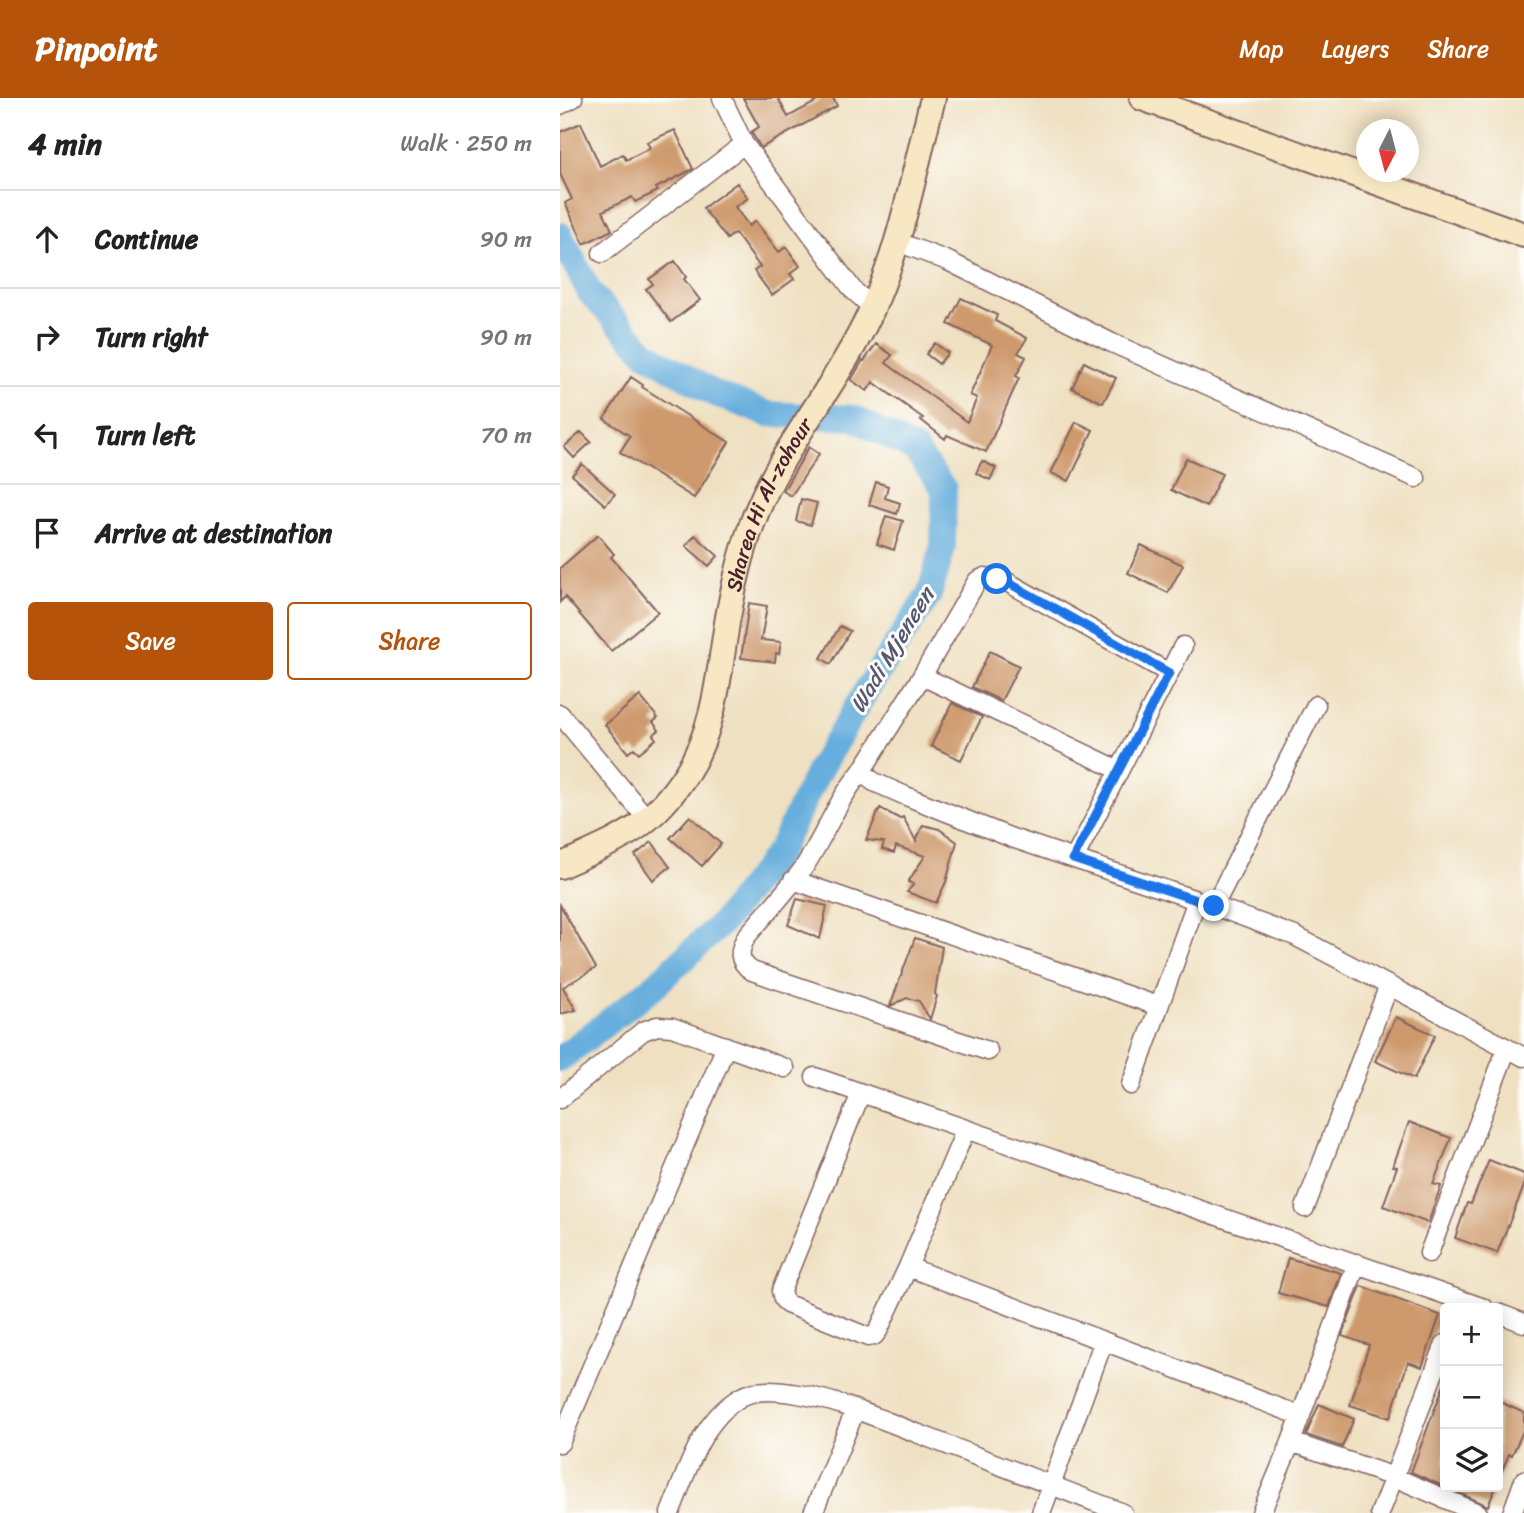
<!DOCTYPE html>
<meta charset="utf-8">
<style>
:root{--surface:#fff;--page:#f6f6f6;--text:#222;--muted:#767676;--line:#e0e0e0;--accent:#b45309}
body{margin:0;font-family:Sriracha,sans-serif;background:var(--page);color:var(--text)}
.controls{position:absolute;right:21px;bottom:21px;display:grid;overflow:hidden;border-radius:7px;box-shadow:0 4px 18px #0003}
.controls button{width:63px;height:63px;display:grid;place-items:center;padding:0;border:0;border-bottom:2px solid var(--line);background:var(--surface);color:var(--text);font:35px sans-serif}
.compass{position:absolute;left:796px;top:21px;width:63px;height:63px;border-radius:50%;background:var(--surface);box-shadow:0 4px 18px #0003;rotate:186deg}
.stop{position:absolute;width:21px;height:21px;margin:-16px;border:5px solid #1a73e8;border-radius:50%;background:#fff}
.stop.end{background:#1a73e8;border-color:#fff;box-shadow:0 2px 7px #0008}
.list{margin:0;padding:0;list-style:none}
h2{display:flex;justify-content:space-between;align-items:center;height:91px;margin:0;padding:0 28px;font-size:30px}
h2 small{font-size:23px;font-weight:400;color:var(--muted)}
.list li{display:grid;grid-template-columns:46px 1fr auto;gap:21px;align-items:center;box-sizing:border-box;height:98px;padding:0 28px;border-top:2px solid var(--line)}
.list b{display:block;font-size:26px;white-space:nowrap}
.list em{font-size:23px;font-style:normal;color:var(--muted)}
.actions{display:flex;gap:14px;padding:21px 28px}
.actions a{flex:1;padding:16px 0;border:2px solid var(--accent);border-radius:7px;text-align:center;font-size:24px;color:var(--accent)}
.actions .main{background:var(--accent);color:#fff}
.icon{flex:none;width:38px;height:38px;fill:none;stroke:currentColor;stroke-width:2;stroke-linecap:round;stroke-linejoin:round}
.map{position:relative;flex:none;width:964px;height:1415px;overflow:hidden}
header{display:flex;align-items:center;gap:42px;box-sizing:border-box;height:98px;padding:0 35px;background:var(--accent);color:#fff}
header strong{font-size:33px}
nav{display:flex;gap:38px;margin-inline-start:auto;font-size:24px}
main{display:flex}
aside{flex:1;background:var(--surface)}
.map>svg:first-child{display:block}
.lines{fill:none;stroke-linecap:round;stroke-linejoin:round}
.river{stroke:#66aedd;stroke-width:26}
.building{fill:#ce996c}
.street-casing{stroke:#846360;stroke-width:21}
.secondary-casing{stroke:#846360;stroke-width:28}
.street{stroke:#fff;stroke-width:18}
.secondary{stroke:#f7e8c3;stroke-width:24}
.route{stroke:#1a73e8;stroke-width:9}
.labels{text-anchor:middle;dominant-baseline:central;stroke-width:6;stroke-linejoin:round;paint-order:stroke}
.street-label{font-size:21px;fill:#4a1f2b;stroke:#fdfcf7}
.water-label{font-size:23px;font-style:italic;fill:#555872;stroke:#fdfcf7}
</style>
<header>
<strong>Pinpoint</strong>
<nav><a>Map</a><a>Layers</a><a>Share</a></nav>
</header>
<main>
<aside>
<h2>4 min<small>Walk · 250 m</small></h2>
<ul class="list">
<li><svg class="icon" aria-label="ahead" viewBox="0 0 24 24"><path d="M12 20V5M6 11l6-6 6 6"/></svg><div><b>Continue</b></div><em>90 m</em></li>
<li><svg class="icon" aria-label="right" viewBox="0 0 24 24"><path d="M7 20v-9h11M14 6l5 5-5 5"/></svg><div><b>Turn right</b></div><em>90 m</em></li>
<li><svg class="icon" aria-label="left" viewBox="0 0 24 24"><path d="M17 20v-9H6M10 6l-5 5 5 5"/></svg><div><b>Turn left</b></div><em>70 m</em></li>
<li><svg class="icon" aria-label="arrive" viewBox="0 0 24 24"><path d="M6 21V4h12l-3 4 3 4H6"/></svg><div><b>Arrive at destination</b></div></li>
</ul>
<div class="actions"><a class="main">Save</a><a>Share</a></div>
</aside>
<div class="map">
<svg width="964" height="1415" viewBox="0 0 964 1415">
<rect width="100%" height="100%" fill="#fdfcf7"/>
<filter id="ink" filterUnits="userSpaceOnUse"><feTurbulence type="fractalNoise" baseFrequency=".0143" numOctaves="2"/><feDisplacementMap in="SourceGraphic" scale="14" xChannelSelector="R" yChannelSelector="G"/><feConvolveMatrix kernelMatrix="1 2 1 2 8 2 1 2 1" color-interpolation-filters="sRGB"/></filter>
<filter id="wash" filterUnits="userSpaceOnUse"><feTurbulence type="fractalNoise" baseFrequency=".00686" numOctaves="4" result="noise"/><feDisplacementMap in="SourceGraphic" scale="28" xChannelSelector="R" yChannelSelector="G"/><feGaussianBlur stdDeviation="1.57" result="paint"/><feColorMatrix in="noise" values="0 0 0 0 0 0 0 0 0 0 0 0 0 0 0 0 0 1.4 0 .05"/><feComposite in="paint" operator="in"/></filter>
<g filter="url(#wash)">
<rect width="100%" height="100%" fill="#efe0c1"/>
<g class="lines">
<!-- river -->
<path class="river" d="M 0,137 L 30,195 L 86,255 L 153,295 L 208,316 L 294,320 L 355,352 L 384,391 L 383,449 L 369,497 L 309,588 L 260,670 L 219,753 L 163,824 L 93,889 L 0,961"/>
</g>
<g id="blocks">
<!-- building -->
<path class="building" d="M 183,0 L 218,0 L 228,19 L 263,0 L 273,0 L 277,8 L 201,50 L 191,34 L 199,29 Z
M 21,25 L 40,68 L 63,56 L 66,62 L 90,50 L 87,44 L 115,32 L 133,71 L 96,90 L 98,93 L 75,104 L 72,99 L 43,113 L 52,132 L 24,146 L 5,105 L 12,101 L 0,76 L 0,34 Z
M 177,85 L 188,100 L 175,109 L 189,128 L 195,123 L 219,154 L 226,149 L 240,168 L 230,176 L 234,181 L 212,197 L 194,173 L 200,169 L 175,135 L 167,141 L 143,110 Z
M 115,163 L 126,179 L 124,181 L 140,202 L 111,224 L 86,191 L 93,186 L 89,181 Z
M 401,200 L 437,217 L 435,223 L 467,240 L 458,255 L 466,259 L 456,278 L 459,280 L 426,354 L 387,337 L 385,341 L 361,322 L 363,320 L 313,284 L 307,293 L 291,282 L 303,262 L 304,263 L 316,246 L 332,257 L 326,265 L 407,324 L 417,300 L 410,297 L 432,247 L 388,226 Z
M 375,245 L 388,255 L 379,266 L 366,256 Z
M 524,264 L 556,280 L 543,305 L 512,290 Z
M 71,279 L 83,287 L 82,289 L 169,344 L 134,400 L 60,354 L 70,338 L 44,321 Z
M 516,324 L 533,332 L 509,383 L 491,375 Z
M 21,334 L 31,344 L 14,360 L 4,349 Z
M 249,349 L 259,356 L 231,398 L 223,393 Z
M 626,360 L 662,376 L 646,409 L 611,392 Z
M 422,363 L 436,370 L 430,382 L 416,375 Z
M 22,366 L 55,396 L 45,407 L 12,377 Z
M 316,384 L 328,388 L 325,400 L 340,405 L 337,416 L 309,407 Z
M 241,401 L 257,405 L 251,427 L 236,423 Z
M 326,418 L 343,423 L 334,452 L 317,446 Z
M 38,437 L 54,456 L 51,459 L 98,514 L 51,553 L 5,499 L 0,504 L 0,470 Z
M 135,437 L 158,458 L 149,468 L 126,448 Z
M 581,447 L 623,467 L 608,495 L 568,475 Z
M 189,505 L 207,508 L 201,542 L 221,544 L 219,556 L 216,555 L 215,564 L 181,560 Z
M 280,528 L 290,533 L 271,566 L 261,560 Z
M 430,553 L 459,568 L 441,603 L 412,589 Z
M 80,598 L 98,620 L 93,624 L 99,632 L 93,637 L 96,641 L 79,655 L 74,650 L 68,655 L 45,627 Z
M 392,605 L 422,619 L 401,662 L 371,648 Z
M 320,710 L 340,721 L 343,719 L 356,743 L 363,727 L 379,731 L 397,744 L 386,784 L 376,805 L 347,794 L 354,786 L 348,784 L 365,758 L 336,748 L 334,755 L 322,751 L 324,744 L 306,742 Z
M 130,718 L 161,746 L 142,768 L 110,740 Z
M 92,744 L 110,769 L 93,782 L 75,757 Z
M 237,801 L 267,808 L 260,841 L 228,827 Z
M 0,807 L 36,870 L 3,889 L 16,912 L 0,916 Z
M 355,840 L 382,849 L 375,896 L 377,898 L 370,921 L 359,903 L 347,900 L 330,908 Z
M 836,919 L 875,937 L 854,981 L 815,963 Z
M 849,1024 L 891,1040 L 873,1086 L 881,1088 L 868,1125 L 823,1108 L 837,1069 L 833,1068 Z
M 929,1062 L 964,1076 L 964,1088 L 937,1155 L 895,1140 L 907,1105 L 911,1106 Z
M 728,1160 L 781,1175 L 769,1209 L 718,1195 Z
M 801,1188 L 880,1217 L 862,1269 L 848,1264 L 830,1320 L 790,1307 L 809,1247 L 782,1238 Z
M 885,1284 L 885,1389 L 851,1374 Z
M 938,1303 L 964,1315 L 964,1331 L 952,1357 L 949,1356 L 938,1382 Z
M 759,1306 L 794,1321 L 782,1349 L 746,1337 Z
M 886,1389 L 936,1389 L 928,1408 Z"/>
</g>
</g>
<g filter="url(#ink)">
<use href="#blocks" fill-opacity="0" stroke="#846360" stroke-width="2"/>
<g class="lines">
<defs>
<path id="street" d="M 162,0 L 184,46 L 293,192 L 313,210
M 0,7 L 13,0
M 335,143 L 388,163 L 552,245 L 856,380
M 42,155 L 184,46
M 609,575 L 449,485 L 425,479 L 417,483 L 362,578 L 301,674 L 314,684 L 346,698 L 452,740 L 654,808 L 735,838 L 964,959
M 362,578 L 559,672
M 0,616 L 88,722
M 301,674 C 276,704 264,740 242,772 C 225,795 205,817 186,839 C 179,853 177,863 192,873 L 428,953
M 514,761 L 623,548
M 233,782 L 598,908
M 654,808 L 756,607
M 255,979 L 924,1210
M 571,987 L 637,802
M 301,995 L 221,1193 L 223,1201 L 227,1206 L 308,1239 L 314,1238 L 318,1233 L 348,1169 L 406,1031
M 0,1001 L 83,933 L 97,928 L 112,929 L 225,970
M 745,1110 L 829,887
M 869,1155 L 947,950
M 348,1169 L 741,1318
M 938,1215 L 964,1225
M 731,1344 L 834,1379 L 918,1415
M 0,1345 L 166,948
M 110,1415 C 127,1374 140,1323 181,1299 C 197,1290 220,1293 238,1296 C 278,1302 322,1322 359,1336 C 427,1363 495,1389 563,1415
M 253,1415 L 295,1313
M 481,1415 L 543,1245
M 701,1415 L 731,1344 L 797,1165
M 820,1415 L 885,1246
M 952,1415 L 964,1382"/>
<g id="secondary">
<path d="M 582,0 L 964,137"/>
<path id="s1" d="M 0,768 C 57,742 90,732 126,676 C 156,630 159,572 168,519 C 174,487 181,456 192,426 C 217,356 271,295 304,228 C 339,160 354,74 373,0"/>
</g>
</defs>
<!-- street casing -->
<use href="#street" class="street-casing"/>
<!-- secondary casing -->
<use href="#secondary" class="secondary-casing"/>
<!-- street -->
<use href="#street" class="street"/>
<!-- secondary -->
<use href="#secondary" class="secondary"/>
</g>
</g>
<g class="lines" filter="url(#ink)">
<!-- route -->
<path class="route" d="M 437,481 L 449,485 L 609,575 L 513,761 L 654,808"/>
</g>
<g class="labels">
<!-- street labels -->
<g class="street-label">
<text stroke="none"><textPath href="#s1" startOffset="443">Sharea Hi Al-zohour</textPath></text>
</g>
<!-- water labels -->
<g class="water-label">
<text transform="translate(332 552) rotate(-59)">Wadi Mjeneen</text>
</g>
</g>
</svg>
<div class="controls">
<button>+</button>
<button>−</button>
<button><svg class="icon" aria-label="layers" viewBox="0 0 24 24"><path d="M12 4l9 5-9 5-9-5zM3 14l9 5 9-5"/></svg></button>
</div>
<svg class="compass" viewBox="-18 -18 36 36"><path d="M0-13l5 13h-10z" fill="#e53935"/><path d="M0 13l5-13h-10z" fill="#767676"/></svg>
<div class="stop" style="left:437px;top:481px"></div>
<div class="stop end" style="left:654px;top:808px"></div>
</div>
</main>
